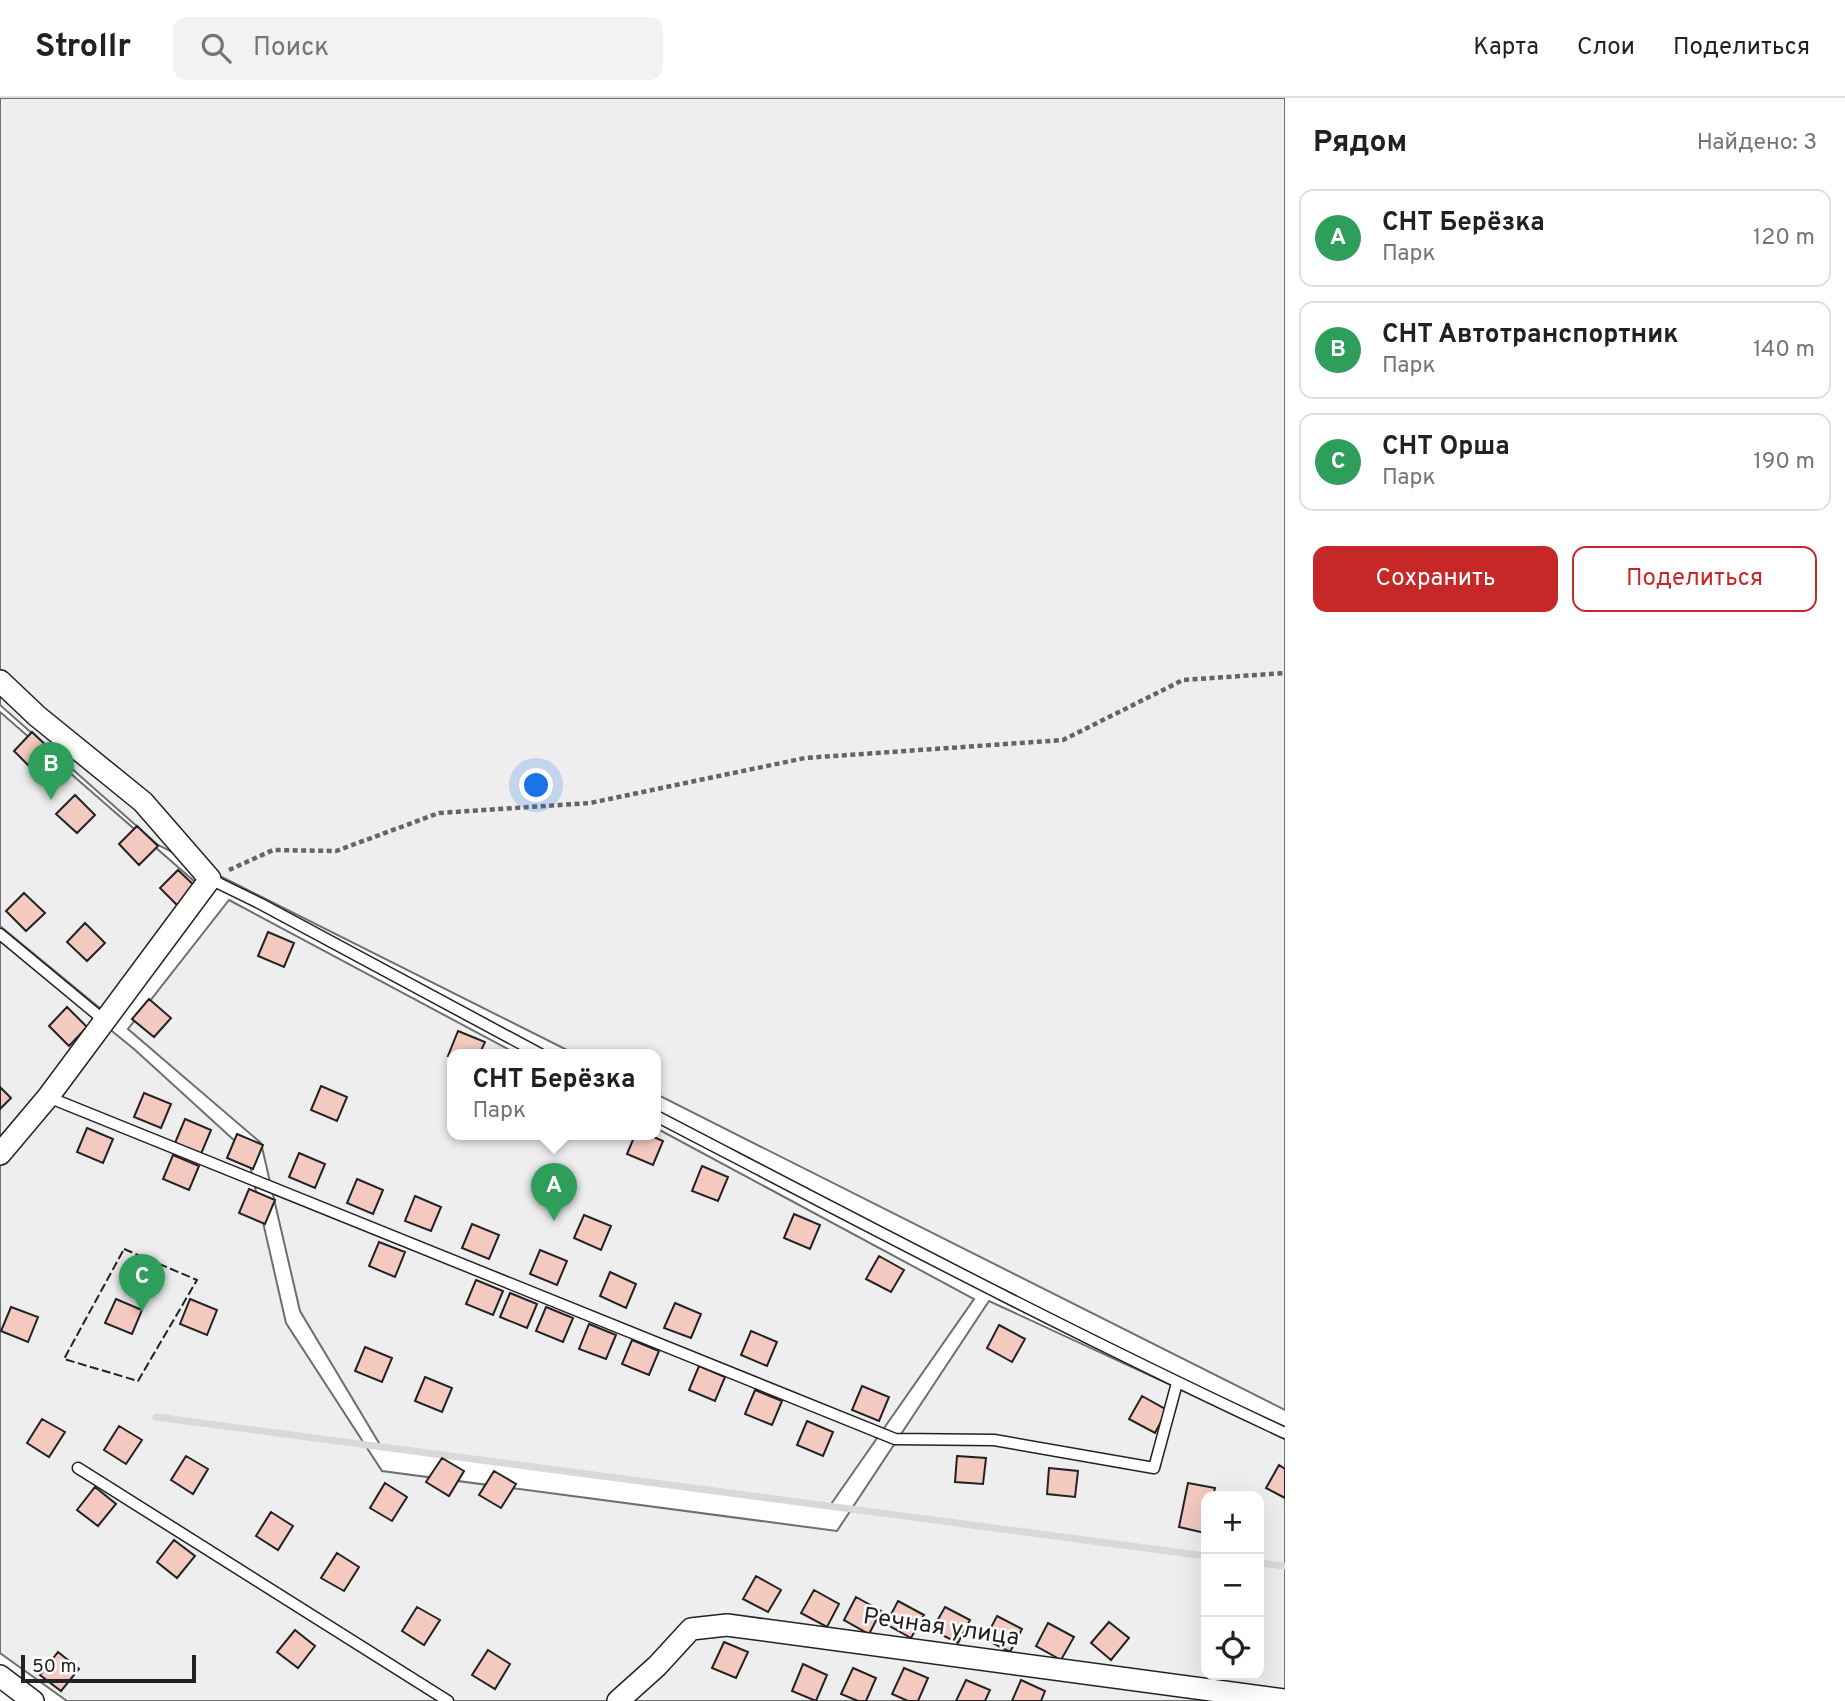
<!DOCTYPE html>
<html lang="ru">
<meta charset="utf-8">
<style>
:root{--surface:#fff;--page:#f2f2f2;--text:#202124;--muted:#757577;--line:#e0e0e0;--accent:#c62828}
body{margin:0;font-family:Overpass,sans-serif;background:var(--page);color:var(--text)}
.controls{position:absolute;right:21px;bottom:21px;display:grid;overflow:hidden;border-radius:14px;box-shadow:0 7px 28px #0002}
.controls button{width:63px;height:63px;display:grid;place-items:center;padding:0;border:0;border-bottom:2px solid var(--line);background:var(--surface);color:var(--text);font:35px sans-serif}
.scale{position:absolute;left:21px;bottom:18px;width:175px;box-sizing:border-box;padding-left:7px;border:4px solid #222;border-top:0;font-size:19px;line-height:24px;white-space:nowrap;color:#222;-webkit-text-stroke:5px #fff;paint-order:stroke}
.you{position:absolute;left:537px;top:688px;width:24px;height:24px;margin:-18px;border:5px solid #fff;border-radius:50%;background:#1a73e8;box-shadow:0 0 0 10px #1a73e833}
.badge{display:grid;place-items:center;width:46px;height:46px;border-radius:50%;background:var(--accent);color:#fff;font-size:23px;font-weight:700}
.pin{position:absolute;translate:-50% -58px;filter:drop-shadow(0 2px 4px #0008)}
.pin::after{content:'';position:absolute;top:37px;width:24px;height:21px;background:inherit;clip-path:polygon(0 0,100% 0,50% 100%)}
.popup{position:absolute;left:447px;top:951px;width:214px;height:91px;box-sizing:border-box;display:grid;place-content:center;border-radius:14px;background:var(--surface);filter:drop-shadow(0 2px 5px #0005);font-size:23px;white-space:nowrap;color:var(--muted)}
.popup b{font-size:26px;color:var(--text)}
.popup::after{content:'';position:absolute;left:50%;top:100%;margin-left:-14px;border:14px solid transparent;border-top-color:var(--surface)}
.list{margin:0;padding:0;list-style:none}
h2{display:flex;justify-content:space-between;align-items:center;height:91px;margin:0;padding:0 28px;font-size:30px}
h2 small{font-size:23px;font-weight:400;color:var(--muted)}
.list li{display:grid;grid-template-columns:46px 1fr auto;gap:21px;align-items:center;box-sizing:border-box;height:98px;margin:0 14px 14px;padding:0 14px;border:2px solid var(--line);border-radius:14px}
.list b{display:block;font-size:26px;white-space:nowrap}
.list p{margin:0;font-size:23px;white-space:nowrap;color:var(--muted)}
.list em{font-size:23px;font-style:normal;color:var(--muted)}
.actions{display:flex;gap:14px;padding:21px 28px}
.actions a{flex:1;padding:16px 0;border:2px solid var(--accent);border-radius:14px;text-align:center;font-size:24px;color:var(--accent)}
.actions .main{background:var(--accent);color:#fff}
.icon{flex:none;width:38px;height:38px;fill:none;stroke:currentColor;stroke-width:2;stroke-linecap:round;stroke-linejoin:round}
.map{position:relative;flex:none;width:1285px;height:1603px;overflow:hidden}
header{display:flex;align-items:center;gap:42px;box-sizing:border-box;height:98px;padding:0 35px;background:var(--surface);border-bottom:2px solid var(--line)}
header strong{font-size:33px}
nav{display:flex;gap:38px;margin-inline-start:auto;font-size:24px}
.search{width:490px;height:63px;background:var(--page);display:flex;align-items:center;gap:18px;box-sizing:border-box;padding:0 24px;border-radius:14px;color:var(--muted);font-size:26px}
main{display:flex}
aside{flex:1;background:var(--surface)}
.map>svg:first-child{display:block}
.green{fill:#eee;stroke:#6f6f6f;stroke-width:2;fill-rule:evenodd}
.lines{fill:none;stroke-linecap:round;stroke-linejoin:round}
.stream{stroke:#d9d9d9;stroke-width:7}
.building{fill:#f3c9c0;stroke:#222;stroke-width:2}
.service-casing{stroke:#222;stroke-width:13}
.minor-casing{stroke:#222;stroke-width:24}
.path{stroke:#646464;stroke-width:4.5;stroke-dasharray:5 3.5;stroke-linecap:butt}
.service{stroke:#fff;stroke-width:10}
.minor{stroke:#fff;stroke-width:21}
.fence{stroke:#222;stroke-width:2;stroke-dasharray:9 3.5;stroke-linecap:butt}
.labels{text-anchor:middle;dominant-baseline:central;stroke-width:5;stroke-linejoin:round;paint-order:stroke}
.street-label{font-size:24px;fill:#222;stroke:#fff}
</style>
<header>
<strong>Strollr</strong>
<div class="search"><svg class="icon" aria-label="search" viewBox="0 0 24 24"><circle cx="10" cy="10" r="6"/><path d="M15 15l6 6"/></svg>Поиск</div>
<nav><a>Карта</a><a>Слои</a><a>Поделиться</a></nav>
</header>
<main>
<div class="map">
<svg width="1285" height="1603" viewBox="0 0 1285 1603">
<rect width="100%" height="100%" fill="#fff"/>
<!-- green -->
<path class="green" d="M 0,0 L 1285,0 L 1285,1312 L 656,996 L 656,957 L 577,957 L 158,747 L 0,607 Z
M 0,614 L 202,790 L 107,916 L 0,828 Z
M 229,802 L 519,957 L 452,957 L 452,1037 L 656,1037 L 656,1030 L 974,1201 L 829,1409 L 382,1350 L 300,1213 L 261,1045 L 128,931 Z
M 0,842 L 134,951 L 247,1054 L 286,1225 L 382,1373 L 837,1433 L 989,1203 L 1285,1340 L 1285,1603 L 67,1603 L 0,1555 ZM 1206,1398 L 1259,1398 L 1259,1577 L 1206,1577 Z"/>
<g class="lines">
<!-- stream -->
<path class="stream" d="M 156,1319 L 1206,1458
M 1259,1465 L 1285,1468"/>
</g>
<!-- building -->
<path class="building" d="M 32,634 L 53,654 L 34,673 L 14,653 Z
M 75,697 L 95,717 L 77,735 L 56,716 Z
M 137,728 L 158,748 L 139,767 L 119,746 Z
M 178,772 L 198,791 L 180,810 L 160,790 Z
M 24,795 L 45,815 L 26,833 L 6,813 Z
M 85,825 L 105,845 L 87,863 L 67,844 Z
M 268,834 L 294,845 L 284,869 L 258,858 Z
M 149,901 L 171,920 L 154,939 L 132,921 Z
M 67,909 L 87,929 L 69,948 L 49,928 Z
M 458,933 L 485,944 L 479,957 L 452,957 L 452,959 L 448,958 Z
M 321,988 L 347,999 L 337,1023 L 311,1012 Z
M 0,989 L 11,1000 L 0,1011 Z
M 144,995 L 171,1006 L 161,1030 L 134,1019 Z
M 185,1021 L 211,1032 L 201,1056 L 175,1045 Z
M 87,1030 L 113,1041 L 103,1065 L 77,1054 Z
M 237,1036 L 263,1047 L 253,1071 L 227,1060 Z
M 635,1037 L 649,1037 L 663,1043 L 653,1067 L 627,1056 Z
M 299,1055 L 325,1066 L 315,1090 L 289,1079 Z
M 173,1057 L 199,1068 L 189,1092 L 163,1081 Z
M 702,1068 L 728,1079 L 718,1103 L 692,1093 Z
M 357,1081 L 383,1092 L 373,1116 L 347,1105 Z
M 249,1091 L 275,1102 L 265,1126 L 239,1115 Z
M 415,1098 L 441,1109 L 431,1133 L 405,1123 Z
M 794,1116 L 820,1127 L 810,1151 L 784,1140 Z
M 584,1117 L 611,1128 L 601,1152 L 574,1140 Z
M 472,1126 L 499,1137 L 489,1161 L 462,1150 Z
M 379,1144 L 405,1154 L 395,1179 L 369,1168 Z
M 540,1152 L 567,1163 L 557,1187 L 530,1176 Z
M 879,1158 L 904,1172 L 891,1194 L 866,1181 Z
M 610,1174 L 636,1186 L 626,1210 L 600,1198 Z
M 476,1182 L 503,1193 L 493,1217 L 466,1206 Z
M 510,1195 L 537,1206 L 527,1230 L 500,1219 Z
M 116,1201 L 142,1212 L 132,1236 L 105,1225 Z
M 190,1201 L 217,1212 L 207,1237 L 180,1226 Z
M 675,1205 L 701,1216 L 691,1240 L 664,1230 Z
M 11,1209 L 38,1219 L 28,1244 L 1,1233 Z
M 546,1209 L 573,1220 L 563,1244 L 536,1233 Z
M 589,1226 L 616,1237 L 606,1261 L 579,1251 Z
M 999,1227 L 1025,1241 L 1012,1264 L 987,1250 Z
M 751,1233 L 777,1244 L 767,1268 L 741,1257 Z
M 632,1242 L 659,1253 L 649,1277 L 622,1266 Z
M 365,1249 L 392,1260 L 382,1284 L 355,1273 Z
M 699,1268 L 725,1279 L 715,1303 L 689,1292 Z
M 425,1279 L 452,1290 L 442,1314 L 415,1303 Z
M 862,1288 L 889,1299 L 879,1323 L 852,1312 Z
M 755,1292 L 782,1303 L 772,1327 L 745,1316 Z
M 1142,1298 L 1167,1312 L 1155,1335 L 1129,1321 Z
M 42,1321 L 65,1334 L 49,1359 L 27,1345 Z
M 807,1323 L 833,1334 L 823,1358 L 797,1347 Z
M 119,1328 L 142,1342 L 126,1366 L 104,1352 Z
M 186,1358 L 208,1371 L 193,1396 L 171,1382 Z
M 957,1358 L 986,1360 L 983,1386 L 955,1384 Z
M 442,1360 L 464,1373 L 449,1398 L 426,1384 Z
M 1279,1367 L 1285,1371 L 1285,1400 L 1266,1390 Z
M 1049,1370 L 1078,1373 L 1075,1399 L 1047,1396 Z
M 494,1373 L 516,1386 L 501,1410 L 479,1397 Z
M 385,1385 L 407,1399 L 392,1423 L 370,1410 Z
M 1188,1385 L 1215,1390 L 1213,1398 L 1206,1398 L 1205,1435 L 1179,1429 Z
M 95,1389 L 116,1406 L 98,1428 L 77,1412 Z
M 271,1414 L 293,1428 L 278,1452 L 256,1438 Z
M 174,1442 L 195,1458 L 177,1480 L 157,1464 Z
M 337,1455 L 359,1469 L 344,1493 L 321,1480 Z
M 756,1478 L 781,1492 L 768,1514 L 743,1501 Z
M 814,1492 L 839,1506 L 827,1529 L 801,1515 Z
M 856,1499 L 881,1513 L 869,1536 L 844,1522 Z
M 898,1503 L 924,1517 L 911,1540 L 886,1526 Z
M 417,1509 L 440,1522 L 424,1547 L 402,1533 Z
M 945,1509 L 970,1522 L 958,1545 L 932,1532 Z
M 997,1518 L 1022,1531 L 1010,1554 L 985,1541 Z
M 1109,1524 L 1129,1540 L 1111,1562 L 1091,1545 Z
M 1048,1525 L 1074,1539 L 1061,1562 L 1036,1548 Z
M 295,1532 L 315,1548 L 298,1570 L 277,1554 Z
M 724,1544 L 748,1554 L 736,1580 L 712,1570 Z
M 488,1552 L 510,1566 L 495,1591 L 472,1577 Z
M 58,1554 L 79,1571 L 61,1593 L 40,1577 Z
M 803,1566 L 827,1577 L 816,1603 L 792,1593 Z
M 853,1570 L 876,1580 L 866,1603 L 858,1603 L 841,1596 Z
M 904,1570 L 928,1580 L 918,1603 L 908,1603 L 892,1596 Z
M 966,1582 L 990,1592 L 985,1603 L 956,1603 Z
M 1021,1582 L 1045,1593 L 1041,1603 L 1012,1603 Z"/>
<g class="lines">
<defs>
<path id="service" d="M 210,781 L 261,806 L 542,957
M 0,836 L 105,923
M 48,999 L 895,1341 L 994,1342 L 1154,1370 L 1177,1285
M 656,1018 C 864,1126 1072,1236 1285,1335
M 78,1370 L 448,1603"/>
<path id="minor" d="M 0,583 L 37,618 L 143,704 L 210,781 L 48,999 L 0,1056
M 0,1578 L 33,1603
M 618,1603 L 657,1568 L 691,1531 L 727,1527 L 1285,1602"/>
</defs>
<!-- service casing -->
<use href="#service" class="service-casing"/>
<!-- minor casing -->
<use href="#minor" class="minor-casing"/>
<!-- path -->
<path class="path" d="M 229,772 L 273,752 L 336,753 L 439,715 L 590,705 L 805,660 L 1063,642 L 1183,582 L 1285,575"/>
<!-- service -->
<use href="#service" class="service"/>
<!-- minor -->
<use href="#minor" class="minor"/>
<!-- fence -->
<path class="fence" d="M 124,1151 L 197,1182 L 138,1283 L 64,1261 Z"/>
</g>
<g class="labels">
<!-- street labels -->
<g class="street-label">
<text transform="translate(941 1530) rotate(8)">Речная улица</text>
</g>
</g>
</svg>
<div class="controls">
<button>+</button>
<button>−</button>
<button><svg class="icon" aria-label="locate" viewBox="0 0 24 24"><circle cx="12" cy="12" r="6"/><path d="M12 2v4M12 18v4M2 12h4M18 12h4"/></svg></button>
</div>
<div class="scale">50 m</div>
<div class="you"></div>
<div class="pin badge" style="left:554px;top:1123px;background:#2e9e5b">A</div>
<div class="popup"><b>СНТ Берёзка</b>Парк</div>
<div class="pin badge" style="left:51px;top:702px;background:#2e9e5b">B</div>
<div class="pin badge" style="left:142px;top:1214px;background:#2e9e5b">C</div>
</div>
<aside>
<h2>Рядом<small>Найдено: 3</small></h2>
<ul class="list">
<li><span class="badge" style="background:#2e9e5b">A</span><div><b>СНТ Берёзка</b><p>Парк</p></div><em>120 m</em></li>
<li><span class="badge" style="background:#2e9e5b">B</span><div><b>СНТ Автотранспортник</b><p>Парк</p></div><em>140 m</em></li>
<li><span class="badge" style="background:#2e9e5b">C</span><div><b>СНТ Орша</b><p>Парк</p></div><em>190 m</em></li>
</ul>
<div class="actions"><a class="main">Сохранить</a><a>Поделиться</a></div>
</aside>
</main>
